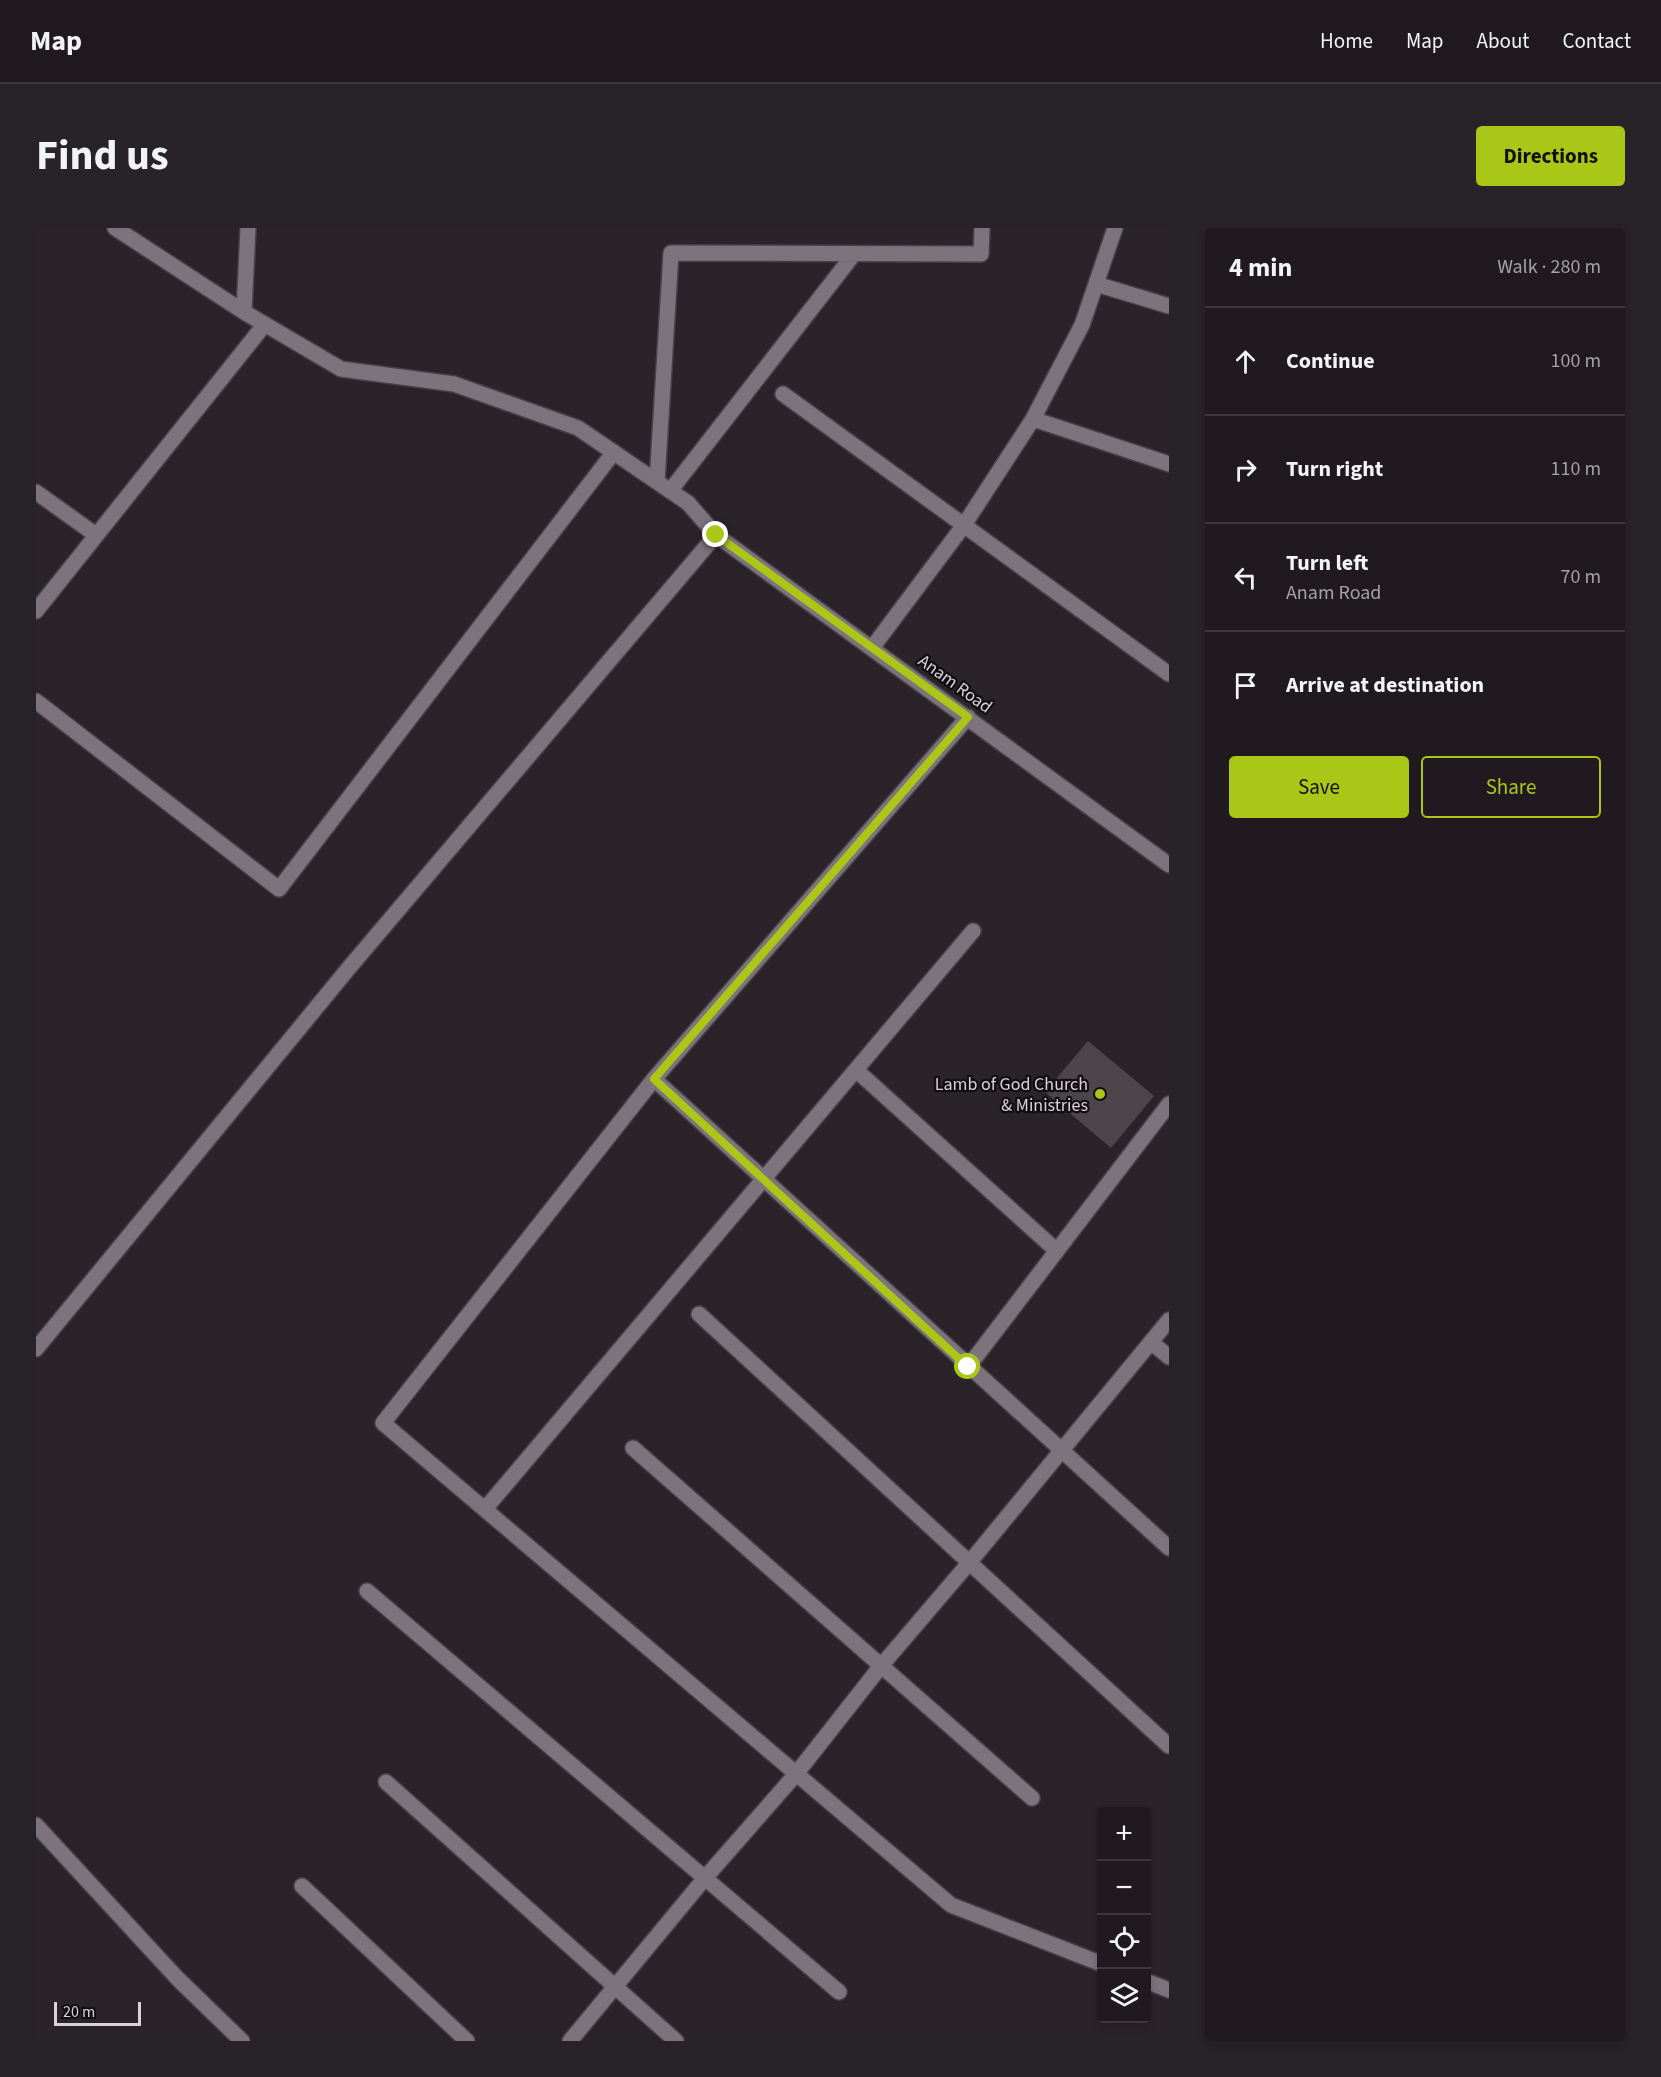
<!DOCTYPE html>
<meta charset="utf-8">
<style>
:root{--surface:#201a20;--page:#282329;--text:#f1f3f6;--muted:#a2a1a5;--line:#3d383e;--accent:#aac717}
body{margin:0;font-family:"Source Sans 3",sans-serif;background:var(--page);color:var(--text)}
.controls{position:absolute;right:18px;bottom:18px;display:grid;overflow:hidden;border-radius:6px;box-shadow:0 3px 9px #0003}
.controls button{width:54px;height:54px;display:grid;place-items:center;padding:0;border:0;border-bottom:2px solid var(--line);background:var(--surface);color:var(--text);font:30px sans-serif}
.scale{position:absolute;left:18px;bottom:15px;width:87px;box-sizing:border-box;padding-left:6px;border:3px solid #d9d3d8;border-top:0;font-size:16px;line-height:21px;white-space:nowrap;color:#d9d3d8;-webkit-text-stroke:4px #110e11;paint-order:stroke}
.stop{position:absolute;width:18px;height:18px;margin:-14px;border:4px solid #aac717;border-radius:50%;background:#fff}
.stop.end{background:#aac717;border-color:#fff;box-shadow:0 2px 6px #0008}
.list{margin:0;padding:0;list-style:none}
h2{display:flex;justify-content:space-between;align-items:center;height:78px;margin:0;padding:0 24px;font-size:26px}
h2 small{font-size:20px;font-weight:400;color:var(--muted)}
.list li{display:grid;grid-template-columns:39px 1fr auto;gap:18px;align-items:center;box-sizing:border-box;height:108px;padding:0 24px;border-top:2px solid var(--line)}
.list b{display:block;font-size:22px;white-space:nowrap}
.list p{margin:0;font-size:20px;white-space:nowrap;color:var(--muted)}
.list em{font-size:20px;font-style:normal;color:var(--muted)}
.actions{display:flex;gap:12px;padding:18px 24px}
.actions a{flex:1;padding:14px 0;border:2px solid var(--accent);border-radius:6px;text-align:center;font-size:21px;color:var(--accent)}
.actions .main{background:var(--accent);color:#111}
.icon{flex:none;width:33px;height:33px;fill:none;stroke:currentColor;stroke-width:2;stroke-linecap:round;stroke-linejoin:round}
.map{position:relative;flex:none;width:1133px;height:1813px;overflow:hidden;border-radius:6px}
header{display:flex;align-items:center;gap:36px;box-sizing:border-box;height:84px;padding:0 30px;background:var(--surface);border-bottom:2px solid var(--line)}
header strong{font-size:28px}
nav{display:flex;gap:33px;margin-inline-start:auto;font-size:21px}
.intro{display:flex;align-items:center;justify-content:space-between;box-sizing:border-box;height:144px;padding:0 36px}
h1{margin:0;font-size:42px}
.button{padding:15px 27px;border-radius:6px;background:var(--accent);color:#111;font-size:21px;font-weight:700}
main{display:flex;gap:36px;padding:0 36px}
aside{flex:1;background:var(--surface);border-radius:6px;box-shadow:0 3px 9px #0003}
.map>svg:first-child{display:block}
.building{fill:#4d444c}
.lines{fill:none;stroke-linecap:round;stroke-linejoin:round}
.minor-casing{stroke:#474046;stroke-width:18}
.minor{stroke:#7d737c;stroke-width:15}
.route{stroke:#aac717;stroke-width:8}
.poi-dot{fill:#aac717;stroke:#110e11;stroke-width:2}
.labels{text-anchor:middle;dominant-baseline:central;stroke-width:4.5;stroke-linejoin:round;paint-order:stroke}
.street-label{font-size:18px;fill:#d9d3d8;stroke:#110e11}
.poi-label{font-size:18px;fill:#d9d3d8;stroke:#110e11;text-anchor:end}
</style>
<header>
<strong>Map</strong>
<nav><a>Home</a><a>Map</a><a>About</a><a>Contact</a></nav>
</header>
<div class="intro"><h1>Find us</h1><a class="button">Directions</a></div>
<main>
<div class="map">
<svg width="1133" height="1813" viewBox="0 0 1133 1813">
<rect width="100%" height="100%" fill="#2b232a"/>
<!-- building -->
<path class="building" d="M 1052,813 L 1118,868 L 1075,920 L 1009,864 Z"/>
<g class="lines">
<defs>
<path id="minor" d="M 79,0 L 208,84 L 305,141 L 418,156 L 542,200 L 652,275 L 680,307 L 1133,637
M 1060,56 L 1133,78
M 208,84 L 212,0
M 747,166 L 1133,446
M 997,191 L 1133,236
M 621,254 L 635,25 L 945,26 L 946,0
M 634,263 L 818,26
M 0,264 L 60,307
M 0,383 L 229,96
M 836,420 L 928,297 L 997,191 L 1046,97 L 1079,0
M 0,473 L 243,661 L 578,224
M 932,489 L 618,851 L 347,1195 L 915,1677 L 1066,1736
M 820,842 L 1021,1023
M 618,851 L 1133,1320
M 663,1086 L 1133,1518
M 1115,1114 L 1133,1129
M 0,1121 L 312,741 L 680,307
M 932,1139 L 1133,876
M 597,1220 L 996,1570
M 449,1281 L 937,703
M 331,1363 L 803,1764
M 350,1554 L 640,1813
M 0,1597 L 142,1751 L 206,1813
M 266,1658 L 431,1813
M 1110,1753 L 1133,1762
M 534,1813 L 669,1650 L 760,1546 L 845,1438 L 933,1335 L 1133,1092"/>
</defs>
<!-- minor casing -->
<use href="#minor" class="minor-casing"/>
<!-- minor -->
<use href="#minor" class="minor"/>
</g>
<g class="lines">
<!-- route -->
<path class="route" d="M 680,307 L 932,489 L 618,851 L 932,1139"/>
</g>
<!-- markers -->
<circle class="poi-dot" cx="1064" cy="866" r="6"/>
<g class="labels">
<!-- street labels -->
<g class="street-label">
<text transform="translate(919 456) rotate(36)">Anam Road</text>
</g>
<!-- poi labels -->
<g class="poi-label">
<text x="1052" y="856">Lamb of God Church<tspan x="1052" dy="21">&amp; Ministries</tspan></text>
</g>
</g>
</svg>
<div class="controls">
<button>+</button>
<button>−</button>
<button><svg class="icon" aria-label="locate" viewBox="0 0 24 24"><circle cx="12" cy="12" r="6"/><path d="M12 2v4M12 18v4M2 12h4M18 12h4"/></svg></button>
<button><svg class="icon" aria-label="layers" viewBox="0 0 24 24"><path d="M12 4l9 5-9 5-9-5zM3 14l9 5 9-5"/></svg></button>
</div>
<div class="scale">20 m</div>
<div class="stop" style="left:932px;top:1139px"></div>
<div class="stop end" style="left:680px;top:307px"></div>
</div>
<aside>
<h2>4 min<small>Walk · 280 m</small></h2>
<ul class="list">
<li><svg class="icon" aria-label="ahead" viewBox="0 0 24 24"><path d="M12 20V5M6 11l6-6 6 6"/></svg><div><b>Continue</b></div><em>100 m</em></li>
<li><svg class="icon" aria-label="right" viewBox="0 0 24 24"><path d="M7 20v-9h11M14 6l5 5-5 5"/></svg><div><b>Turn right</b></div><em>110 m</em></li>
<li><svg class="icon" aria-label="left" viewBox="0 0 24 24"><path d="M17 20v-9H6M10 6l-5 5 5 5"/></svg><div><b>Turn left</b><p>Anam Road</p></div><em>70 m</em></li>
<li><svg class="icon" aria-label="arrive" viewBox="0 0 24 24"><path d="M6 21V4h12l-3 4 3 4H6"/></svg><div><b>Arrive at destination</b></div></li>
</ul>
<div class="actions"><a class="main">Save</a><a>Share</a></div>
</aside>
</main>
